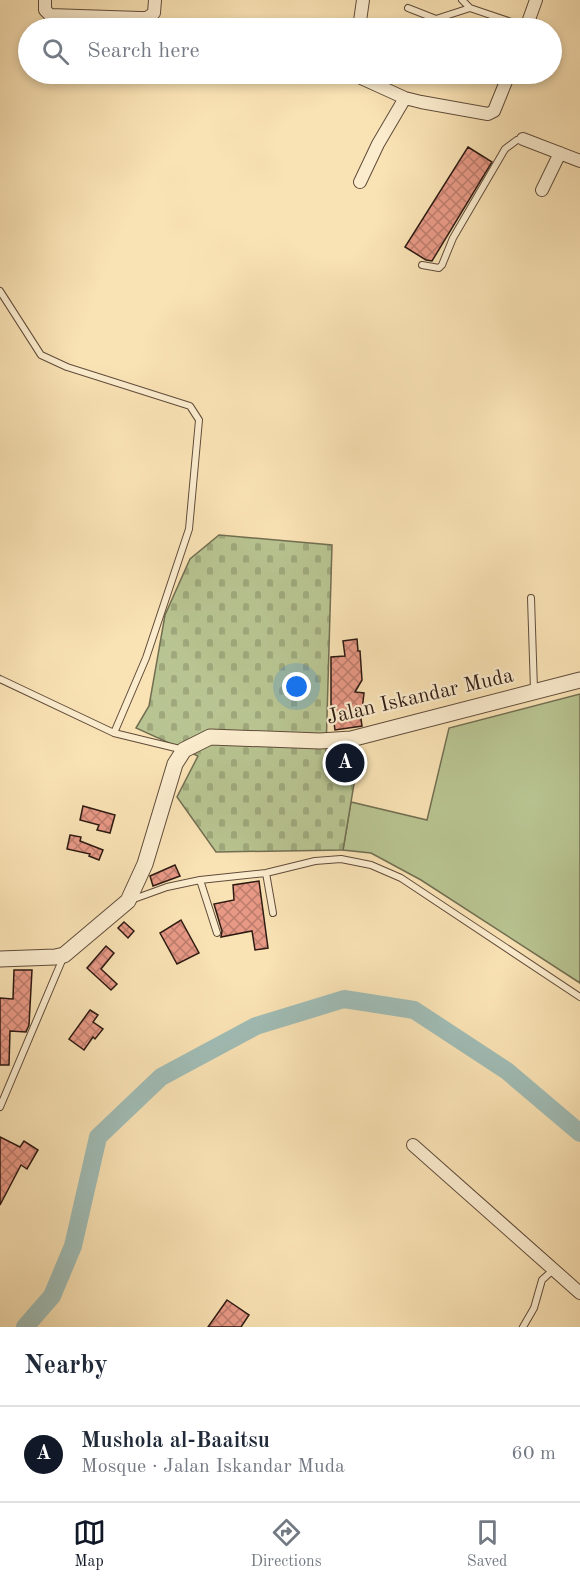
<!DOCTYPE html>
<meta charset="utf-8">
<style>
:root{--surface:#fff;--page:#f2f2f3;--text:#1f2937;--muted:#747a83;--line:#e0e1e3;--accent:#111827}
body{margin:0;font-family:"Old Standard TT",serif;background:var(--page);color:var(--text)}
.you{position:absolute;left:297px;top:687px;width:21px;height:21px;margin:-15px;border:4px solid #fff;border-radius:50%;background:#1a73e8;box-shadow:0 0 0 9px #1a73e833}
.badge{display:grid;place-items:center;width:39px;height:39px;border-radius:50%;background:var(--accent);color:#fff;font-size:20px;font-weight:700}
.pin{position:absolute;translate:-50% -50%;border:3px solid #fff;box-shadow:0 2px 6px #0006}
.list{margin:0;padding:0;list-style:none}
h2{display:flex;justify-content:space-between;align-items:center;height:78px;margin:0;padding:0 24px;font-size:26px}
h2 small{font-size:20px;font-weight:400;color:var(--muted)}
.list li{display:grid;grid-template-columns:39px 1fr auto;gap:18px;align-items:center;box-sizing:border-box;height:96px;padding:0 24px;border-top:2px solid var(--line)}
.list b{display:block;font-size:22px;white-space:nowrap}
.list p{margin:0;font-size:20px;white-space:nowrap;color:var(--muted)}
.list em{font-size:20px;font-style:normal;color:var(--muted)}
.icon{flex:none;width:33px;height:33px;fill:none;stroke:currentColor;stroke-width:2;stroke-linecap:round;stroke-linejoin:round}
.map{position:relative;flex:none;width:580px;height:1327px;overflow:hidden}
.search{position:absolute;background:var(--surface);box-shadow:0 3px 9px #0003;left:18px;right:18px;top:18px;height:66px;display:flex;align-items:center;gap:15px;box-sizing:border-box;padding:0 21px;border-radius:33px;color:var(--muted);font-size:22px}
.sheet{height:174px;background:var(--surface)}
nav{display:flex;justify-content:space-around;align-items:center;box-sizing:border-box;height:84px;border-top:2px solid var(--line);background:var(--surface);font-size:16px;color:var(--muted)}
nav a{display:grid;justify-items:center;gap:3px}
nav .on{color:var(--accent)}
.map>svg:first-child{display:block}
.grass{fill:#b8c491;stroke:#726f52;stroke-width:1.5}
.cemetery{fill:url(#cemetery-stones);stroke:#726f52;stroke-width:1.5}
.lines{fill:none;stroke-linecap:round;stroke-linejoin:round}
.river{stroke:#a0bcb5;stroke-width:18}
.building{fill:url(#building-cross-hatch);stroke:#2d1a12;stroke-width:1.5}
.service-casing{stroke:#604c3a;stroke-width:8}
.minor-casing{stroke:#604c3a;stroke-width:14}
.tertiary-casing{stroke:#604c3a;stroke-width:17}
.service{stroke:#fbecce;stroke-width:6}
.minor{stroke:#fbecce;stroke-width:12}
.tertiary{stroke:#fbecce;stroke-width:15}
.labels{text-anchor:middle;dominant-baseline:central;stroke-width:4.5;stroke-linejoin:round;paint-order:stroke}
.street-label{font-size:21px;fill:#2d1a12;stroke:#fbecce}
</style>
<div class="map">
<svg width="580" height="1327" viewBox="0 0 580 1327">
<defs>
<pattern id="cemetery-stones" width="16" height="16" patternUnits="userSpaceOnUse" patternTransform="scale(1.5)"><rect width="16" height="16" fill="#b8c491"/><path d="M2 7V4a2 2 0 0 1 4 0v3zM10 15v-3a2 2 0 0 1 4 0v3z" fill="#9ea87c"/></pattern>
<pattern id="building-cross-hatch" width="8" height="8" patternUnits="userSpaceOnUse" patternTransform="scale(1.5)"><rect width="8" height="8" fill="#e89986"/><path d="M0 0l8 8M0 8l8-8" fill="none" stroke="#bc7c6c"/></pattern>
</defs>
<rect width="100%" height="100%" fill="#f9e2b4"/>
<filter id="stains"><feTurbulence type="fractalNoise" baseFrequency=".00333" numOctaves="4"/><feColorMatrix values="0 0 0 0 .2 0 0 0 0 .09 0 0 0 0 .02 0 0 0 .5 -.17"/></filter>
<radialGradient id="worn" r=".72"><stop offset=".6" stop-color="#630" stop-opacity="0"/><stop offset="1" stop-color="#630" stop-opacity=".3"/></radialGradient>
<!-- grass -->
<path class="grass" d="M 580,694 L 580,983 L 421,880 L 371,853 L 343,850 L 351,802 L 427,820 L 449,728 Z"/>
<!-- cemetery -->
<path class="cemetery" d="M 219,535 L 332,545 L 326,751 L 360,748 L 343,850 L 216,852 L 177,797 L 198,756 L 136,728 L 149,706 L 165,615 L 190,559 Z"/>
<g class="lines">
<!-- river -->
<path class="river" d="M 25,1327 L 52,1296 L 73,1246 L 98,1137 L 161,1077 L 256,1026 L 344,999 L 414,1010 L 507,1071 L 580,1133"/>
</g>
<!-- building -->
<path class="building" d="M 468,147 L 492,162 L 432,261 L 426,260 L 405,247 Z
M 357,639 L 358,651 L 360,651 L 362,680 L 355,692 L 364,693 L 361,719 L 362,726 L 335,730 L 332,709 L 331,709 L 331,657 L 345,656 L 343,641 Z
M 339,752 L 350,756 L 346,768 L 335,764 Z
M 83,806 L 115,815 L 110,833 L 97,830 L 99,825 L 80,820 Z
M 70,835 L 81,837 L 80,841 L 103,850 L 99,860 L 89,856 L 90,854 L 67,849 Z
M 175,865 L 180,876 L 153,886 L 150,876 Z
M 259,881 L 268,948 L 255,950 L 252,931 L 221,937 L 222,931 L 214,904 L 234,900 L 233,885 Z
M 181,920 L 199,953 L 177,964 L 160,933 Z
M 124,922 L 134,931 L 128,938 L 118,928 Z
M 106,946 L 114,953 L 101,969 L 117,984 L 111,990 L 87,968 Z
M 14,970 L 32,970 L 29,1025 L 26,1032 L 10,1031 L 9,1065 L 0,1065 L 0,998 L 13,999 Z
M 90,1010 L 98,1015 L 93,1022 L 103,1029 L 95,1039 L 93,1037 L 84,1050 L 69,1039 Z
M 0,1137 L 20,1147 L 24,1141 L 38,1150 L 27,1169 L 21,1165 L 0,1205 Z
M 227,1300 L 249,1315 L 241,1327 L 208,1327 Z"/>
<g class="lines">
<defs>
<path id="service" d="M 462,0 L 470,8
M 408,8 L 436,19 L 470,8 L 526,27
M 422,265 L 439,268 L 442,265 L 453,238 L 505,149 L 517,140 L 523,139
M 0,291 L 41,355 L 67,367 L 190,406 L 199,420 L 189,529 L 146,658 L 114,733
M 531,598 L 534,690
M 0,679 L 114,733 L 184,750
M 266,873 L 273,913
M 200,880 L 217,933
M 131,900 L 167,887 L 200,880 L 266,873 L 315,861 L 341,859 L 371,865 L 401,878 L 580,997
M 0,1107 L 63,958
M 523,1327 L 534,1308 L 542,1280 L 553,1270"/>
<path id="minor" d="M 45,0 L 45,10 L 50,15 L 140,18 L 147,18 L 154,13 L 155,0
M 359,28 L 363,0
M 526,28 L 536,0
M 359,74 L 361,78 L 405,98 L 421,102 L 488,114 L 494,111 L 509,74
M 523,139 L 580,161
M 360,182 L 378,144 L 405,98
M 542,190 L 560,153
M 413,1145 L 580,1293"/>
<path id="tertiary" d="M 0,959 L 55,957 L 64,955 L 128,901 L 145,864 L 175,764 L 184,750 L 210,737 L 320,741 L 351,739 L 580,680"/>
</defs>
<!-- service casing -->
<use href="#service" class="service-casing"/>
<!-- minor casing -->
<use href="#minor" class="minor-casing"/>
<!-- tertiary casing -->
<use href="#tertiary" class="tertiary-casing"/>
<!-- service -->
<use href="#service" class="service"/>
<!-- minor -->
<use href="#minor" class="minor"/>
<!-- tertiary -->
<use href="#tertiary" class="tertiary"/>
</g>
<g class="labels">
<!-- street labels -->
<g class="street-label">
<text transform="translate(420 697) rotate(-13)">Jalan Iskandar Muda</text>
</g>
</g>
<rect width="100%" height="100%" filter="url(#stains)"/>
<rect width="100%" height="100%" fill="url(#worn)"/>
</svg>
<div class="you"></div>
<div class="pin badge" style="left:345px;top:763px">A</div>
<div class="search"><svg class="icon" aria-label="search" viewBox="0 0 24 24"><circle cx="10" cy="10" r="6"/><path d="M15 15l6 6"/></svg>Search here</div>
</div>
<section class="sheet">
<h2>Nearby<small></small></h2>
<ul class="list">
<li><span class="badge">A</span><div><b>Mushola al-Baaitsu</b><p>Mosque · Jalan Iskandar Muda</p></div><em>60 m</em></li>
</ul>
</section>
<nav>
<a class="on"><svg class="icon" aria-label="map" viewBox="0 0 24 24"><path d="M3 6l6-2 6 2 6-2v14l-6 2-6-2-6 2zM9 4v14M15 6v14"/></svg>Map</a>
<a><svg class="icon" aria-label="directions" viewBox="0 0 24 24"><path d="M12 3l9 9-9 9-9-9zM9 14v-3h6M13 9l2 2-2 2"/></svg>Directions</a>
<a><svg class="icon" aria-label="saved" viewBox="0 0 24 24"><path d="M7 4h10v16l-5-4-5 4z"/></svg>Saved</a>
</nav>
